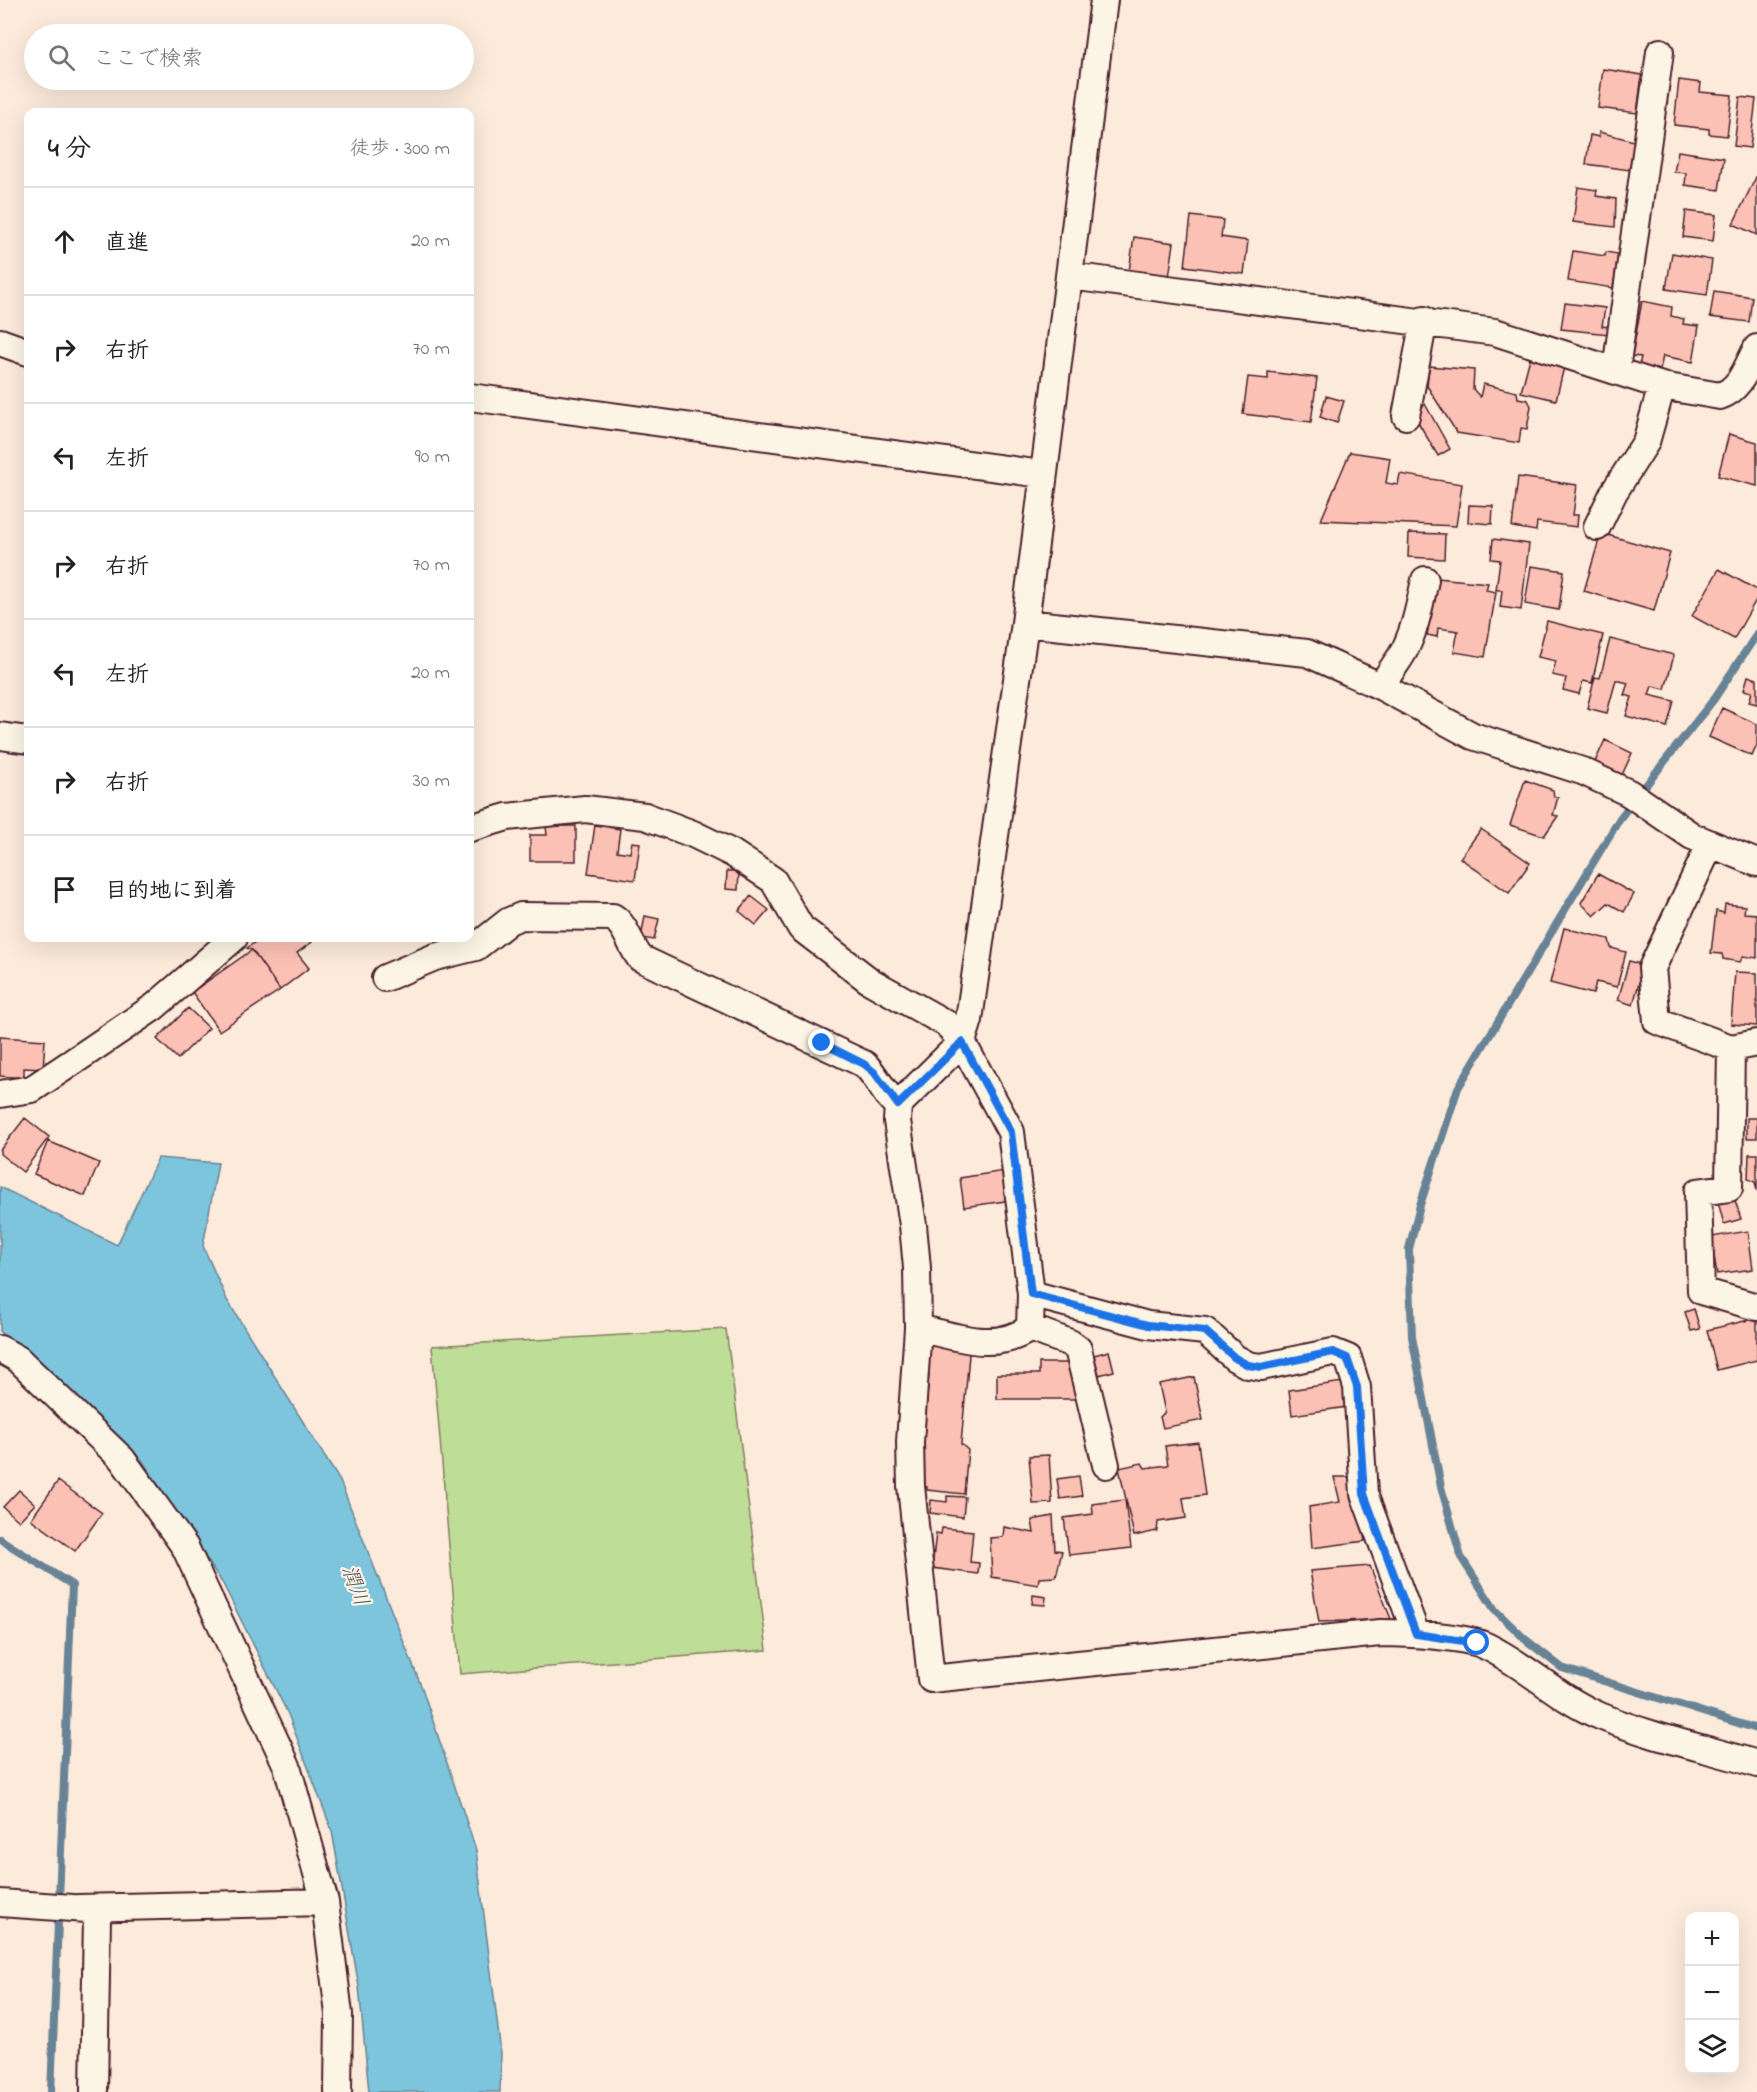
<!DOCTYPE html>
<html lang="ja">
<meta charset="utf-8">
<style>
:root{--surface:#fff;--page:#f6f6f6;--text:#202124;--muted:#757577;--line:#e0e0e0}
body{margin:0;font-family:"Indie Flower","Klee One",sans-serif;background:var(--page);color:var(--text)}
.controls{position:absolute;right:18px;bottom:18px;display:grid;overflow:hidden;border-radius:12px;box-shadow:0 6px 24px #0002}
.controls button{width:54px;height:54px;display:grid;place-items:center;padding:0;border:0;border-bottom:2px solid var(--line);background:var(--surface);color:var(--text);font:30px sans-serif}
.stop{position:absolute;width:18px;height:18px;margin:-14px;border:4px solid #1a73e8;border-radius:50%;background:#fff}
.stop.end{background:#1a73e8;border-color:#fff;box-shadow:0 2px 6px #0008}
.list{margin:0;padding:0;list-style:none}
h2{display:flex;justify-content:space-between;align-items:center;height:78px;margin:0;padding:0 24px;font-size:26px}
h2 small{font-size:20px;font-weight:400;color:var(--muted)}
.list li{display:grid;grid-template-columns:39px 1fr auto;gap:18px;align-items:center;box-sizing:border-box;height:108px;padding:0 24px;border-top:2px solid var(--line)}
.list b{display:block;font-size:22px;white-space:nowrap}
.list em{font-size:20px;font-style:normal;color:var(--muted)}
.icon{flex:none;width:33px;height:33px;fill:none;stroke:currentColor;stroke-width:2;stroke-linecap:round;stroke-linejoin:round}
.map{position:relative;flex:none;width:1757px;height:2092px;overflow:hidden}
.search{position:absolute;background:var(--surface);box-shadow:0 6px 24px #0002;left:24px;top:24px;width:450px;height:66px;display:flex;align-items:center;gap:15px;box-sizing:border-box;padding:0 21px;border-radius:33px;color:var(--muted);font-size:22px}
.panel{position:absolute;background:var(--surface);box-shadow:0 6px 24px #0002;left:24px;top:108px;width:450px;height:834px;border-radius:12px}
.map>svg:first-child{display:block}
.green{fill:#bede97;stroke:#847e61;stroke-width:1.5}
.water{fill:#7cc5dd;stroke:#688396;stroke-width:1.5}
.lines{fill:none;stroke-linecap:round;stroke-linejoin:round}
.stream{stroke:#688396;stroke-width:8}
.building{fill:#fcc1b5;stroke:#4a1f2b;stroke-width:1.5}
.minor-casing{stroke:#4a1f2b;stroke-width:30}
.minor{stroke:#fcf5e5;stroke-width:26}
.route{stroke:#1a73e8;stroke-width:8}
.labels{text-anchor:middle;dominant-baseline:central;stroke-width:4.5;stroke-linejoin:round;paint-order:stroke}
.water-label{font-size:21px;font-style:italic;fill:#595160;stroke:#fcf5e5}
</style>
<div class="map">
<svg width="1757" height="2092" viewBox="0 0 1757 2092">
<rect width="100%" height="100%" fill="#fcebdb"/>
<filter id="ink" filterUnits="userSpaceOnUse"><feTurbulence type="fractalNoise" baseFrequency=".0167" numOctaves="2"/><feDisplacementMap in="SourceGraphic" scale="12" xChannelSelector="R" yChannelSelector="G"/><feConvolveMatrix kernelMatrix="1 2 1 2 8 2 1 2 1" color-interpolation-filters="sRGB"/></filter>
<g filter="url(#ink)">
<!-- green -->
<path class="green" d="M 726,1329 L 767,1650 L 460,1674 L 432,1346 Z"/>
<!-- water -->
<path class="water" d="M 158,1158 L 218,1163 L 203,1246 L 227,1300 L 340,1481 L 422,1688 L 476,1850 L 501,2053 L 500,2092 L 369,2092 L 359,1987 L 332,1831 L 288,1714 L 223,1584 L 142,1460 L 0,1332 L 0,1187 L 117,1245 Z"/>
<g class="lines">
<!-- stream -->
<path class="stream" d="M 1757,634 L 1714,699 L 1620,818 L 1458,1088 L 1420,1205 L 1409,1249 L 1412,1337 L 1441,1487 L 1461,1557 L 1495,1610 L 1526,1640 L 1562,1668 L 1757,1729
M 0,1539 L 72,1585 L 51,2092"/>
</g>
<!-- building -->
<path class="building" d="M 1603,69 L 1642,75 L 1637,113 L 1598,108 Z
M 1679,80 L 1701,83 L 1700,92 L 1732,95 L 1727,136 L 1709,134 L 1709,129 L 1674,125 Z
M 1740,97 L 1756,99 L 1750,148 L 1734,146 Z
M 1599,132 L 1634,141 L 1630,170 L 1586,164 L 1590,135 L 1599,137 Z
M 1678,151 L 1724,158 L 1719,190 L 1685,185 L 1686,173 L 1674,172 Z
M 1757,175 L 1757,235 L 1733,224 Z
M 1578,187 L 1597,190 L 1596,196 L 1616,199 L 1615,227 L 1573,222 Z
M 1686,211 L 1716,215 L 1713,241 L 1683,237 Z
M 1191,216 L 1223,220 L 1221,237 L 1248,241 L 1244,274 L 1185,266 Z
M 1134,237 L 1174,243 L 1169,277 L 1129,271 Z
M 1573,251 L 1605,256 L 1606,252 L 1618,254 L 1613,288 L 1568,281 Z
M 1672,253 L 1712,260 L 1707,295 L 1666,289 Z
M 1714,291 L 1752,297 L 1749,322 L 1710,317 Z
M 1642,301 L 1672,307 L 1671,316 L 1684,319 L 1683,324 L 1699,326 L 1693,362 L 1663,356 L 1660,370 L 1639,366 L 1641,357 L 1632,356 Z
M 1565,303 L 1605,308 L 1602,326 L 1610,327 L 1609,334 L 1561,329 Z
M 1530,358 L 1564,367 L 1556,400 L 1521,392 Z
M 1429,366 L 1474,370 L 1473,389 L 1480,397 L 1483,384 L 1517,392 L 1518,398 L 1528,400 L 1531,406 L 1527,429 L 1521,428 L 1519,443 L 1457,433 L 1427,386 Z
M 1268,372 L 1317,378 L 1311,422 L 1243,414 L 1248,377 L 1268,379 Z
M 1326,396 L 1344,401 L 1337,423 L 1320,417 Z
M 1425,404 L 1450,449 L 1438,456 L 1414,415 Z
M 1729,434 L 1757,442 L 1757,486 L 1718,476 Z
M 1350,452 L 1390,458 L 1386,483 L 1398,485 L 1400,474 L 1462,484 L 1456,526 L 1321,520 Z
M 1518,477 L 1577,485 L 1573,515 L 1578,515 L 1577,527 L 1537,522 L 1536,531 L 1512,527 Z
M 1469,505 L 1493,506 L 1492,524 L 1468,522 Z
M 1409,533 L 1445,534 L 1444,559 L 1408,557 Z
M 1601,533 L 1670,553 L 1654,611 L 1584,591 Z
M 1493,539 L 1529,544 L 1521,610 L 1500,607 L 1502,590 L 1496,590 L 1500,560 L 1491,559 Z
M 1531,566 L 1564,571 L 1559,610 L 1525,604 Z
M 1719,569 L 1757,590 L 1757,598 L 1734,639 L 1692,616 Z
M 1437,578 L 1488,583 L 1486,590 L 1496,592 L 1485,657 L 1454,652 L 1458,631 L 1438,628 L 1437,637 L 1427,635 Z
M 1547,621 L 1603,635 L 1592,683 L 1583,681 L 1579,694 L 1563,690 L 1566,678 L 1552,675 L 1556,661 L 1538,657 Z
M 1610,639 L 1674,655 L 1665,689 L 1652,686 L 1649,695 L 1674,701 L 1667,727 L 1626,716 L 1632,697 L 1624,695 L 1628,683 L 1616,680 L 1607,713 L 1587,708 L 1595,677 L 1600,678 Z
M 1748,676 L 1757,679 L 1757,704 L 1749,702 L 1752,692 L 1744,690 Z
M 1722,708 L 1757,724 L 1757,745 L 1752,756 L 1709,737 Z
M 1605,740 L 1632,753 L 1622,775 L 1595,762 Z
M 1525,780 L 1553,790 L 1554,797 L 1558,797 L 1553,815 L 1558,816 L 1544,836 L 1510,825 Z
M 595,825 L 620,829 L 617,851 L 630,853 L 632,842 L 640,843 L 635,880 L 588,873 Z
M 546,826 L 576,826 L 576,861 L 530,861 L 530,835 L 547,835 Z
M 1481,829 L 1530,863 L 1509,893 L 1460,858 Z
M 727,871 L 739,871 L 738,890 L 726,889 Z
M 1598,874 L 1634,894 L 1624,912 L 1608,903 L 1594,916 L 1581,903 Z
M 751,896 L 769,910 L 756,925 L 739,911 Z
M 1725,904 L 1745,906 L 1744,913 L 1757,914 L 1757,958 L 1743,956 L 1740,962 L 1723,959 L 1722,954 L 1711,953 L 1716,911 L 1724,913 Z
M 645,916 L 659,919 L 654,940 L 641,938 Z
M 1564,928 L 1609,939 L 1611,948 L 1626,952 L 1617,987 L 1596,982 L 1593,994 L 1550,983 Z
M 261,938 L 274,938 L 277,941 L 282,938 L 309,938 L 312,942 L 297,953 L 309,968 L 280,990 L 252,950 L 247,948 Z
M 252,950 L 280,990 L 219,1031 L 192,992 Z
M 1629,961 L 1644,965 L 1633,1005 L 1618,1000 Z
M 1735,972 L 1757,973 L 1757,1026 L 1731,1024 Z
M 188,1008 L 209,1028 L 178,1059 L 157,1039 Z
M 0,1037 L 45,1040 L 43,1069 L 24,1068 L 24,1078 L 0,1076 Z
M 25,1118 L 49,1137 L 23,1172 L 0,1154 L 0,1150 Z
M 1747,1118 L 1757,1118 L 1757,1138 L 1747,1138 Z
M 48,1141 L 99,1163 L 85,1196 L 34,1174 Z
M 1749,1154 L 1757,1154 L 1757,1191 L 1755,1182 L 1748,1179 Z
M 1004,1171 L 1005,1201 L 964,1207 L 960,1178 Z
M 1734,1197 L 1741,1219 L 1724,1224 L 1718,1202 Z
M 1748,1231 L 1753,1269 L 1717,1274 L 1711,1237 Z
M 1694,1309 L 1700,1329 L 1691,1331 L 1685,1312 Z
M 1757,1318 L 1757,1360 L 1717,1370 L 1707,1330 Z
M 925,1341 L 970,1344 L 961,1444 L 968,1450 L 964,1494 L 927,1490 L 927,1487 L 919,1486 L 929,1374 L 922,1373 Z
M 1109,1351 L 1114,1371 L 1099,1375 L 1094,1355 Z
M 1039,1363 L 1075,1363 L 1075,1399 L 997,1399 L 997,1374 L 1039,1374 Z
M 1194,1377 L 1203,1420 L 1163,1428 L 1160,1417 L 1165,1412 L 1159,1384 Z
M 1343,1382 L 1347,1407 L 1292,1415 L 1289,1390 Z
M 1198,1442 L 1205,1495 L 1183,1498 L 1186,1518 L 1158,1522 L 1157,1531 L 1134,1536 L 1119,1468 L 1142,1463 L 1145,1468 L 1168,1465 L 1165,1446 Z
M 1049,1455 L 1052,1503 L 1033,1504 L 1029,1456 Z
M 1079,1476 L 1082,1496 L 1060,1499 L 1057,1479 Z
M 1334,1477 L 1353,1477 L 1365,1541 L 1312,1548 L 1309,1507 L 1340,1502 Z
M 58,1481 L 102,1513 L 75,1551 L 31,1519 Z
M 19,1490 L 35,1504 L 19,1521 L 3,1507 Z
M 947,1496 L 965,1497 L 963,1517 L 930,1513 L 931,1500 L 947,1502 Z
M 1125,1500 L 1131,1548 L 1069,1555 L 1064,1518 L 1093,1514 L 1092,1504 Z
M 1053,1516 L 1055,1550 L 1062,1551 L 1056,1577 L 1039,1578 L 1038,1585 L 992,1577 L 990,1538 L 1003,1537 L 1004,1527 L 1034,1533 L 1032,1520 Z
M 942,1528 L 973,1531 L 970,1562 L 979,1563 L 978,1574 L 932,1568 L 936,1533 L 941,1534 Z
M 1370,1566 L 1391,1619 L 1319,1622 L 1310,1571 Z
M 1033,1595 L 1046,1597 L 1045,1605 L 1032,1604 Z"/>
<g class="lines">
<defs>
<path id="minor" d="M 1104,0 L 1025,623 L 969,1020 L 962,1042 L 898,1105 L 897,1121 L 913,1225 L 917,1268 L 918,1328 L 910,1442 L 911,1486 L 931,1679 L 1380,1633 C 1404,1633 1468,1636 1488,1647 C 1527,1666 1559,1699 1600,1716 C 1651,1737 1705,1748 1757,1764
M 1070,276 L 1495,332 L 1662,386 L 1720,396 C 1741,389 1747,366 1757,348
M 0,342 L 28,352
M 1616,370 L 1660,52
M 470,397 L 1042,474
M 1406,416 L 1424,320
M 1597,527 L 1614,492 L 1646,442 L 1662,386
M 1025,623 L 1307,653 L 1382,687 L 1473,736 L 1582,771 L 1629,793 L 1692,836 L 1757,863
M 1382,687 C 1388,672 1399,662 1406,647 C 1416,626 1420,603 1425,580
M 0,736 L 28,740
M 470,828 L 507,817 L 585,809 L 645,816 L 693,834 L 732,853 L 773,880 L 801,928 L 870,981 L 947,1024 L 962,1042 L 1011,1132 L 1031,1294 L 1030,1328
M 1710,845 L 1652,968 L 1657,1021 L 1731,1048 L 1757,1043
M 385,978 L 435,957 L 476,947 L 509,921 L 521,916 L 613,917 C 626,925 630,945 640,958 L 864,1064 C 878,1076 883,1095 898,1105
M 1731,1048 L 1729,1188 L 1698,1192 L 1701,1291 L 1757,1307
M 0,1094 L 32,1089 L 86,1053 L 154,1007 L 234,938
M 1031,1294 L 1148,1325 L 1205,1331 L 1235,1358 L 1248,1365 L 1261,1367 L 1333,1352 L 1348,1358 L 1357,1387 L 1364,1494 L 1416,1634
M 918,1328 C 955,1336 995,1353 1030,1328 L 1070,1343 L 1078,1349 L 1106,1465
M 0,1349 L 18,1359 L 122,1459 L 185,1547 L 287,1766 L 325,1902
M 0,1903 L 87,1909 L 97,1917 L 94,2092
M 79,1908 L 325,1902 L 339,2014 L 338,2092"/>
</defs>
<!-- minor casing -->
<use href="#minor" class="minor-casing"/>
<!-- minor -->
<use href="#minor" class="minor"/>
</g>
</g>
<g class="lines" filter="url(#ink)">
<!-- route -->
<path class="route" d="M 822,1043 L 864,1064 L 874,1072 L 898,1105 L 962,1042 L 1011,1132 L 1031,1294 L 1148,1325 L 1205,1331 L 1235,1358 L 1248,1365 L 1261,1367 L 1333,1352 L 1347,1358 L 1357,1387 L 1364,1494 L 1416,1634 L 1477,1643"/>
</g>
<g class="labels">
<!-- water labels -->
<g class="water-label">
<text transform="translate(354 1586) rotate(70)">潤川</text>
</g>
</g>
</svg>
<div class="controls">
<button>+</button>
<button>−</button>
<button><svg class="icon" aria-label="layers" viewBox="0 0 24 24"><path d="M12 4l9 5-9 5-9-5zM3 14l9 5 9-5"/></svg></button>
</div>
<div class="stop" style="left:1477px;top:1643px"></div>
<div class="stop end" style="left:822px;top:1043px"></div>
<div class="search"><svg class="icon" aria-label="search" viewBox="0 0 24 24"><circle cx="10" cy="10" r="6"/><path d="M15 15l6 6"/></svg>ここで検索</div>
<section class="panel">
<h2>4 分<small>徒歩 · 300 m</small></h2>
<ul class="list">
<li><svg class="icon" aria-label="ahead" viewBox="0 0 24 24"><path d="M12 20V5M6 11l6-6 6 6"/></svg><div><b>直進</b></div><em>20 m</em></li>
<li><svg class="icon" aria-label="right" viewBox="0 0 24 24"><path d="M7 20v-9h11M14 6l5 5-5 5"/></svg><div><b>右折</b></div><em>70 m</em></li>
<li><svg class="icon" aria-label="left" viewBox="0 0 24 24"><path d="M17 20v-9H6M10 6l-5 5 5 5"/></svg><div><b>左折</b></div><em>90 m</em></li>
<li><svg class="icon" aria-label="right" viewBox="0 0 24 24"><path d="M7 20v-9h11M14 6l5 5-5 5"/></svg><div><b>右折</b></div><em>70 m</em></li>
<li><svg class="icon" aria-label="left" viewBox="0 0 24 24"><path d="M17 20v-9H6M10 6l-5 5 5 5"/></svg><div><b>左折</b></div><em>20 m</em></li>
<li><svg class="icon" aria-label="right" viewBox="0 0 24 24"><path d="M7 20v-9h11M14 6l5 5-5 5"/></svg><div><b>右折</b></div><em>30 m</em></li>
<li><svg class="icon" aria-label="arrive" viewBox="0 0 24 24"><path d="M6 21V4h12l-3 4 3 4H6"/></svg><div><b>目的地に到着</b></div></li>
</ul>
</section>
</div>
